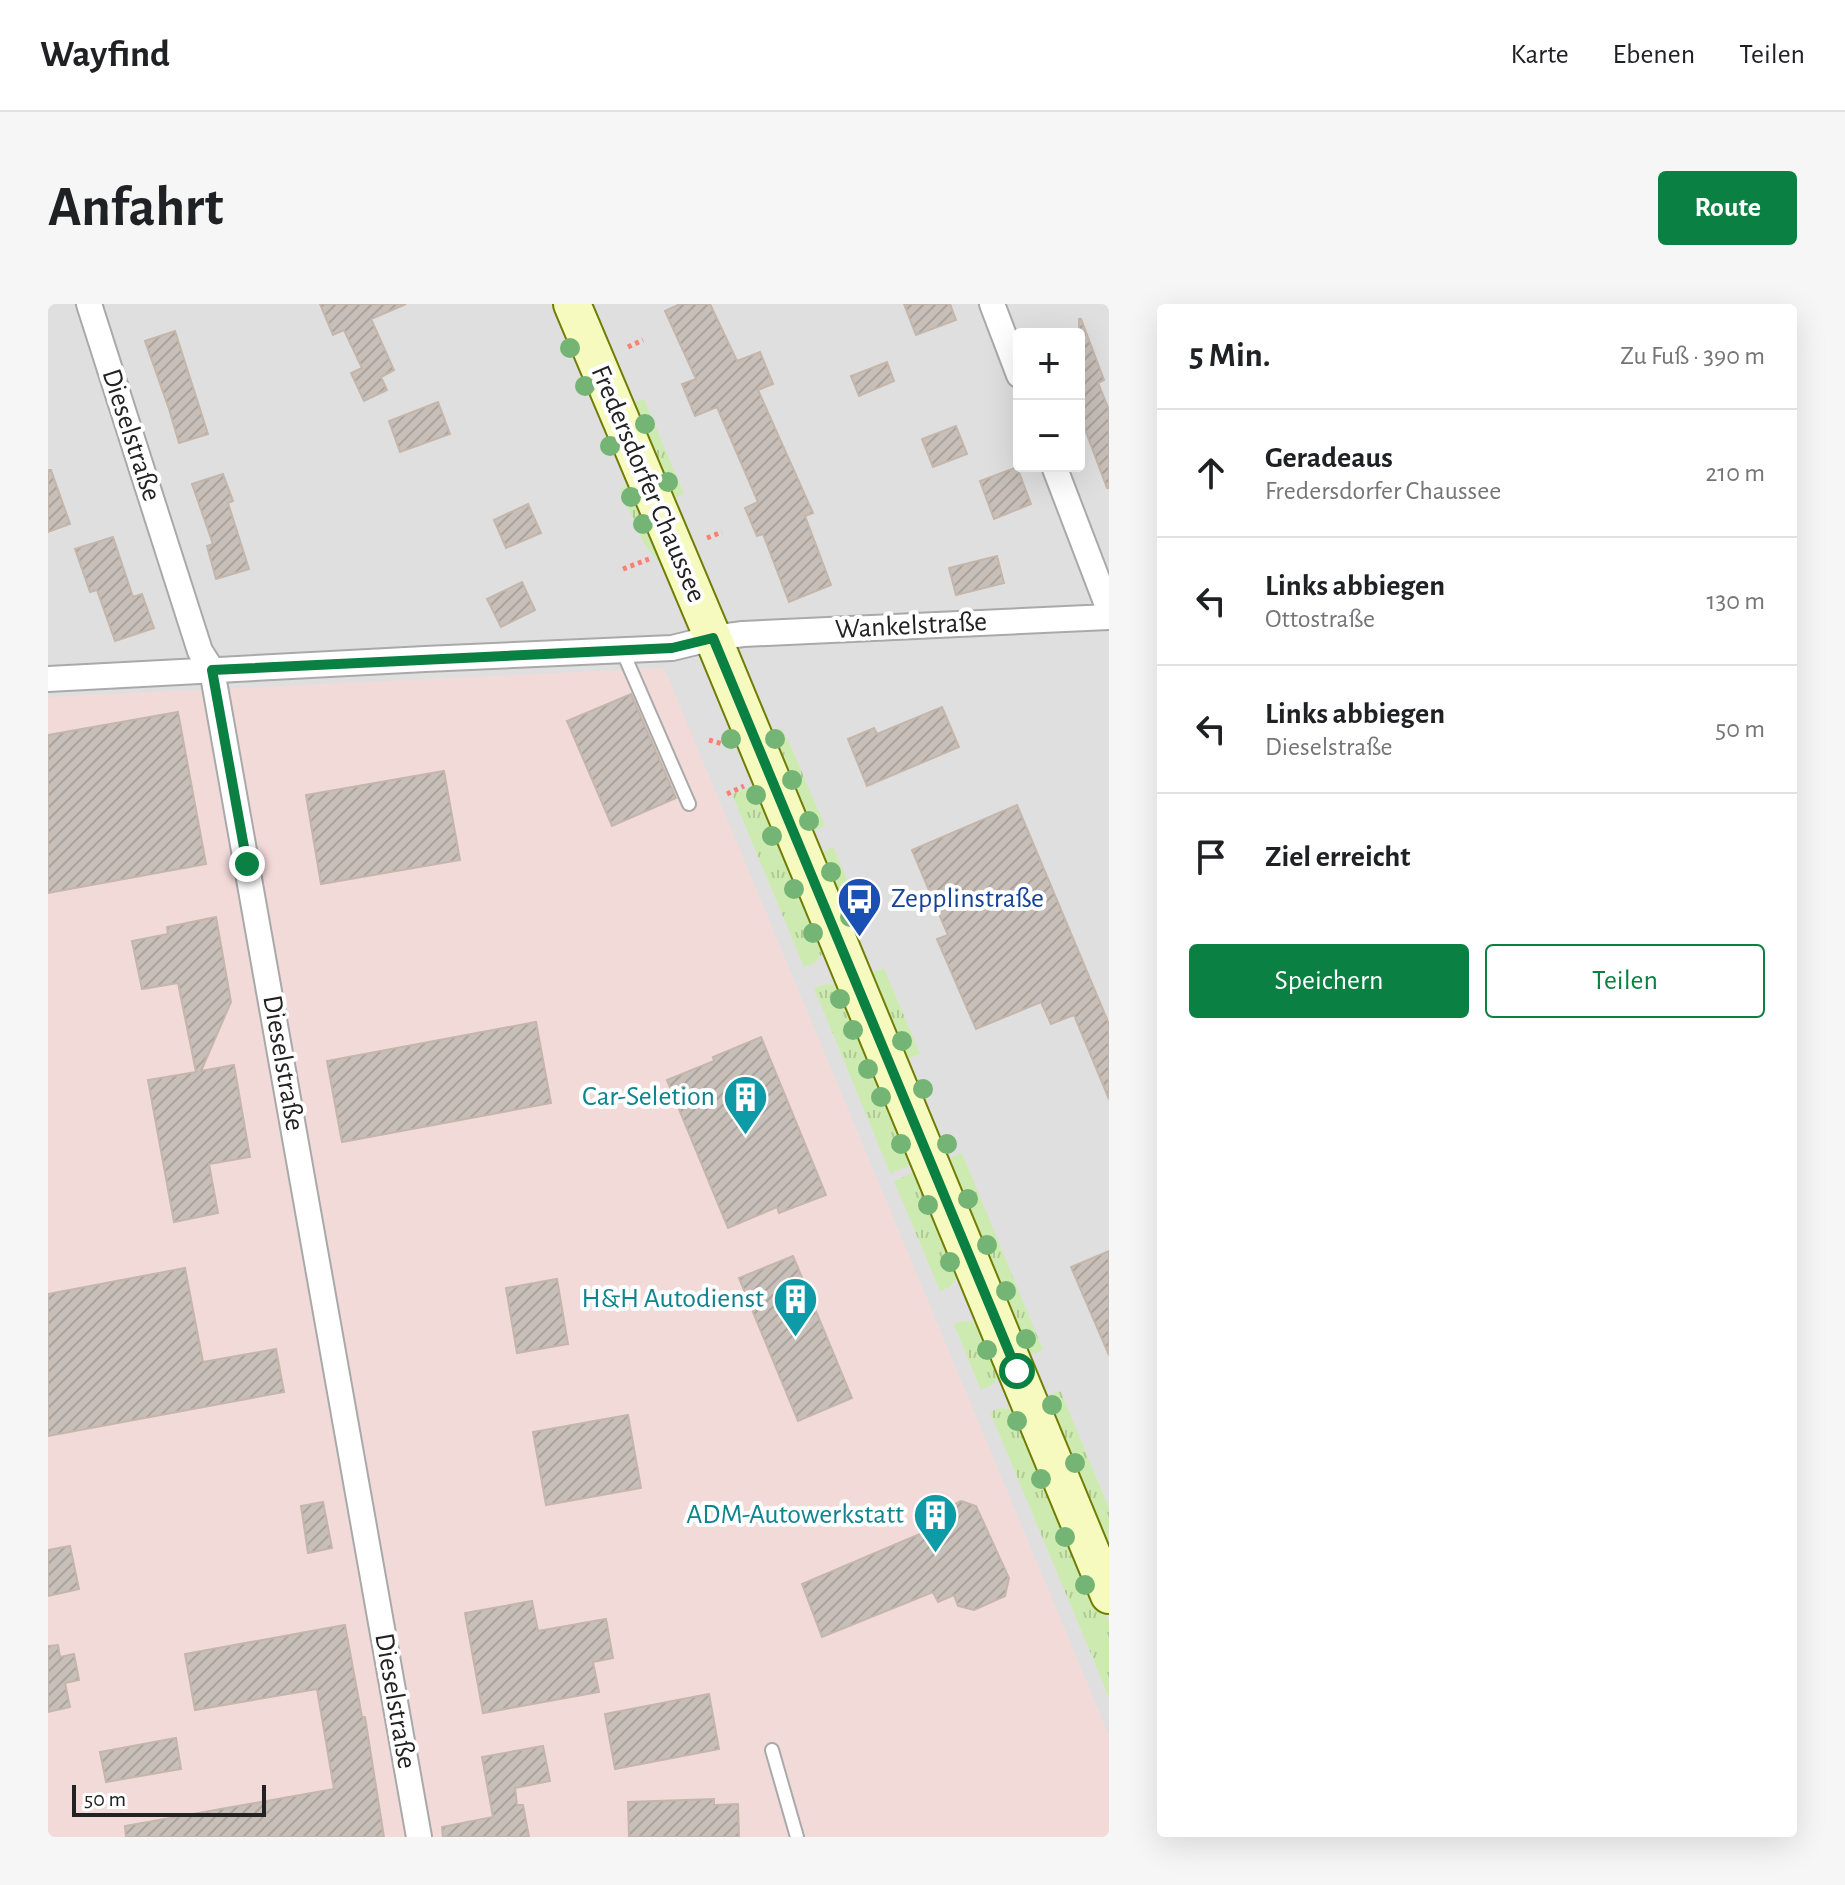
<!DOCTYPE html>
<html lang="de">
<meta charset="utf-8">
<style>
:root{--surface:#fff;--page:#f6f6f6;--text:#202124;--muted:#757577;--line:#e0e0e0;--accent:#0b8043}
body{margin:0;font-family:"Alegreya Sans",sans-serif;background:var(--page);color:var(--text)}
.controls{position:absolute;right:24px;top:24px;display:grid;overflow:hidden;border-radius:8px;box-shadow:0 8px 32px #0002}
.controls button{width:72px;height:72px;display:grid;place-items:center;padding:0;border:0;border-bottom:2px solid var(--line);background:var(--surface);color:var(--text);font:40px sans-serif}
.scale{position:absolute;left:24px;bottom:20px;width:194px;box-sizing:border-box;padding-left:8px;border:4px solid #222;border-top:0;font-size:22px;line-height:28px;white-space:nowrap;color:#222;-webkit-text-stroke:6px #fff;paint-order:stroke}
.stop{position:absolute;width:24px;height:24px;margin:-18px;border:6px solid #0b8043;border-radius:50%;background:#fff}
.stop.end{background:#0b8043;border-color:#fff;box-shadow:0 2px 8px #0008}
.list{margin:0;padding:0;list-style:none}
h2{display:flex;justify-content:space-between;align-items:center;height:104px;margin:0;padding:0 32px;font-size:34px}
h2 small{font-size:26px;font-weight:400;color:var(--muted)}
.list li{display:grid;grid-template-columns:52px 1fr auto;gap:24px;align-items:center;box-sizing:border-box;height:128px;padding:0 32px;border-top:2px solid var(--line)}
.list b{display:block;font-size:30px;white-space:nowrap}
.list p{margin:0;font-size:26px;white-space:nowrap;color:var(--muted)}
.list em{font-size:26px;font-style:normal;color:var(--muted)}
.actions{display:flex;gap:16px;padding:24px 32px}
.actions a{flex:1;padding:18px 0;border:2px solid var(--accent);border-radius:8px;text-align:center;font-size:28px;color:var(--accent)}
.actions .main{background:var(--accent);color:#fff}
.icon{flex:none;width:44px;height:44px;fill:none;stroke:currentColor;stroke-width:2;stroke-linecap:round;stroke-linejoin:round}
.map{position:relative;flex:none;width:1061px;height:1533px;overflow:hidden;border-radius:8px}
header{display:flex;align-items:center;gap:48px;box-sizing:border-box;height:112px;padding:0 40px;background:var(--surface);border-bottom:2px solid var(--line)}
header strong{font-size:38px}
nav{display:flex;gap:44px;margin-inline-start:auto;font-size:28px}
.intro{display:flex;align-items:center;justify-content:space-between;box-sizing:border-box;height:192px;padding:0 48px}
h1{margin:0;font-size:56px}
.button{padding:20px 36px;border-radius:8px;background:var(--accent);color:#fff;font-size:28px;font-weight:700}
main{display:flex;gap:48px;padding:0 48px}
aside{flex:1;background:var(--surface);border-radius:8px;box-shadow:0 8px 32px #0002}
.map>svg:first-child{display:block}
.residential{fill:#e0dfdf;fill-rule:evenodd}
.commercial{fill:#f2dad9}
.grass{fill:url(#grass-tufts)}
.building{fill:url(#building-hatch);stroke:#c4b6ab;stroke-width:2}
.lines{fill:none;stroke-linecap:round;stroke-linejoin:round}
.service-casing{stroke:#a9a9a9;stroke-width:16}
.minor-casing{stroke:#a9a9a9;stroke-width:28}
.secondary-casing{stroke:#707d05;stroke-width:40}
.path{stroke:#fa8072;stroke-width:5;stroke-dasharray:4 4;stroke-linecap:butt}
.service{stroke:#fff;stroke-width:12}
.minor{stroke:#fff;stroke-width:24}
.secondary{stroke:#f7fabf;stroke-width:36}
.tree{fill:#74b475}
.route{stroke:#0b8043;stroke-width:10}
.labels{text-anchor:middle;dominant-baseline:central;stroke-width:8;stroke-linejoin:round;paint-order:stroke}
.street-label{font-size:28px;fill:#222;stroke:#fff}
.transit-label{font-size:28px;fill:#164399;stroke:#fff;text-anchor:start}
.culture-label{font-size:28px;fill:#0d838f;stroke:#fff;text-anchor:end}
</style>
<header>
<strong>Wayfind</strong>
<nav><a>Karte</a><a>Ebenen</a><a>Teilen</a></nav>
</header>
<div class="intro"><h1>Anfahrt</h1><a class="button">Route</a></div>
<main>
<div class="map">
<svg width="1061" height="1533" viewBox="0 0 1061 1533">
<defs>
<pattern id="grass-tufts" width="24" height="20" patternUnits="userSpaceOnUse" patternTransform="scale(2)"><rect width="24" height="20" fill="#cdebb0"/><path d="M3 7l-1-3M5 7V3M7 7l1-3M15 17l-1-3M17 17v-4M19 17l1-3" fill="none" stroke="#b0c997"/></pattern>
<pattern id="building-hatch" width="6" height="6" patternUnits="userSpaceOnUse" patternTransform="scale(2)"><rect width="6" height="6" fill="#c7bfb8"/><path d="M-1 1l2-2M0 6l6-6M5 7l2-2" fill="none" stroke="#aba49e"/></pattern>
</defs>
<rect width="100%" height="100%" fill="#f2efe9"/>
<!-- residential -->
<path class="residential" d="M 0,0 L 1061,0 L 1061,1533 L 0,1533 ZM 971,30 L 1031,30 L 1031,162 L 971,162 Z"/>
<!-- commercial -->
<path class="commercial" d="M 616,364 L 1061,1431 L 1061,1533 L 0,1533 L 0,393 Z"/>
<!-- grass -->
<path class="grass" d="M 596,95 L 636,190 L 627,194 L 618,191 L 582,104 L 588,98 Z
M 578,181 L 587,182 L 618,265 L 596,240 L 572,185 Z
M 733,425 L 741,438 L 777,522 L 768,526 L 762,526 L 719,432 Z
M 711,479 L 777,646 L 768,658 L 756,663 L 684,490 Z
M 785,543 L 818,619 L 800,626 L 770,556 L 776,547 Z
M 836,664 L 872,750 L 861,754 L 851,748 L 818,671 Z
M 778,680 L 790,681 L 870,859 L 842,869 L 766,684 Z
M 914,849 L 995,1046 L 988,1049 L 976,1049 L 895,857 Z
M 872,866 L 915,966 L 902,983 L 892,987 L 846,877 Z
M 914,1017 L 933,1019 L 956,1068 L 944,1081 L 933,1086 L 906,1021 Z
M 1012,1086 L 1061,1204 L 1061,1235 L 1056,1235 L 998,1097 L 1003,1091 Z
M 952,1104 L 973,1106 L 1061,1319 L 1061,1393 L 942,1108 Z"/>
<!-- building -->
<path class="building" d="M 272,0 L 358,0 L 323,15 L 346,66 L 333,73 L 339,86 L 316,97 L 303,69 L 314,64 L 296,26 L 285,31 Z
M 632,0 L 662,0 L 689,57 L 712,48 L 725,80 L 710,86 L 765,209 L 757,212 L 783,281 L 741,298 L 715,230 L 709,232 L 697,204 L 710,198 L 669,103 L 647,112 L 634,80 L 648,75 L 617,7 Z
M 856,0 L 902,0 L 908,16 L 868,31 Z
M 1031,15 L 1033,15 L 1056,76 L 1050,79 L 1061,106 L 1061,184 L 1059,184 L 1031,109 Z
M 127,27 L 160,130 L 131,139 L 121,105 L 97,37 Z
M 839,58 L 846,77 L 811,92 L 803,72 Z
M 390,98 L 402,130 L 352,148 L 341,117 Z
M 908,122 L 919,150 L 885,163 L 874,135 Z
M 969,163 L 983,200 L 946,215 L 932,177 Z
M 0,166 L 3,166 L 22,220 L 0,228 Z
M 175,170 L 185,197 L 180,199 L 201,265 L 168,275 L 159,242 L 165,240 L 144,180 Z
M 480,200 L 493,229 L 458,244 L 446,216 Z
M 65,233 L 85,293 L 94,290 L 106,324 L 67,337 L 49,286 L 42,288 L 27,245 Z
M 949,252 L 956,279 L 908,291 L 901,264 Z
M 474,278 L 487,306 L 453,323 L 439,295 Z
M 583,390 L 628,494 L 564,522 L 519,417 Z
M 894,403 L 911,443 L 819,482 L 800,435 L 826,424 L 829,430 Z
M 130,408 L 158,560 L 0,589 L 0,431 Z
M 396,467 L 412,556 L 273,580 L 258,491 Z
M 969,501 L 1061,720 L 1061,795 L 1026,711 L 1003,720 L 993,698 L 928,725 L 889,635 L 900,631 L 864,546 Z
M 168,613 L 183,698 L 153,767 L 186,761 L 202,853 L 161,860 L 170,909 L 126,918 L 100,776 L 148,768 L 130,679 L 94,685 L 84,637 L 120,630 L 119,623 Z
M 488,718 L 503,799 L 294,838 L 279,757 Z
M 713,733 L 778,891 L 731,909 L 729,903 L 680,924 L 619,776 L 666,757 L 665,753 Z
M 1061,947 L 1061,1051 L 1023,963 Z
M 745,952 L 804,1094 L 750,1117 L 691,974 Z
M 137,964 L 155,1058 L 228,1045 L 236,1088 L 0,1132 L 0,990 Z
M 509,975 L 520,1040 L 469,1049 L 458,984 Z
M 580,1111 L 593,1184 L 498,1201 L 485,1128 Z
M 913,1197 L 928,1202 L 961,1274 L 957,1292 L 926,1306 L 910,1302 L 906,1291 L 890,1298 L 885,1288 L 774,1333 L 754,1280 L 879,1227 L 883,1211 Z
M 275,1198 L 284,1244 L 260,1249 L 253,1202 Z
M 22,1242 L 31,1285 L 0,1292 L 0,1246 Z
M 484,1297 L 490,1327 L 558,1315 L 565,1354 L 545,1358 L 551,1388 L 435,1409 L 417,1309 Z
M 297,1321 L 314,1413 L 317,1413 L 336,1533 L 78,1533 L 77,1522 L 286,1485 L 269,1385 L 147,1406 L 137,1350 Z
M 10,1341 L 12,1353 L 26,1350 L 31,1376 L 17,1379 L 22,1403 L 0,1408 L 0,1342 Z
M 661,1390 L 671,1445 L 567,1465 L 557,1410 Z
M 128,1434 L 133,1465 L 58,1478 L 52,1448 Z
M 495,1442 L 502,1477 L 467,1484 L 469,1501 L 475,1501 L 481,1533 L 395,1533 L 394,1523 L 445,1513 L 434,1453 Z
M 666,1495 L 666,1501 L 690,1500 L 691,1533 L 581,1533 L 580,1498 Z"/>
<g class="lines">
<defs>
<path id="service" d="M 574,346 L 641,500
M 724,1446 L 749,1533"/>
<path id="minor" d="M 41,0 L 152,347 L 164,366 L 371,1533
M 944,0 L 971,71
M 1006,162 L 1061,306
M 0,375 L 377,355 L 624,344 L 665,334 L 695,330 L 1061,313"/>
<path id="secondary" d="M 524,0 L 665,334 L 1061,1291"/>
</defs>
<!-- service casing -->
<use href="#service" class="service-casing"/>
<!-- minor casing -->
<use href="#minor" class="minor-casing"/>
<!-- secondary casing -->
<use href="#secondary" class="secondary-casing"/>
<!-- path -->
<path class="path" d="M 580,43 L 595,36
M 659,234 L 674,228
M 575,265 L 601,255
M 661,436 L 675,440
M 679,490 L 696,482"/>
<!-- service -->
<use href="#service" class="service"/>
<!-- minor -->
<use href="#minor" class="minor"/>
<!-- secondary -->
<use href="#secondary" class="secondary"/>
</g>
<!-- trees -->
<g class="tree">
<circle cx="522" cy="44" r="10"/>
<circle cx="537" cy="82" r="10"/>
<circle cx="597" cy="120" r="10"/>
<circle cx="562" cy="142" r="10"/>
<circle cx="620" cy="178" r="10"/>
<circle cx="583" cy="193" r="10"/>
<circle cx="595" cy="220" r="10"/>
<circle cx="683" cy="435" r="10"/>
<circle cx="727" cy="435" r="10"/>
<circle cx="744" cy="476" r="10"/>
<circle cx="708" cy="491" r="10"/>
<circle cx="761" cy="517" r="10"/>
<circle cx="724" cy="532" r="10"/>
<circle cx="783" cy="568" r="10"/>
<circle cx="746" cy="585" r="10"/>
<circle cx="802" cy="613" r="10"/>
<circle cx="765" cy="629" r="10"/>
<circle cx="792" cy="695" r="10"/>
<circle cx="805" cy="726" r="10"/>
<circle cx="854" cy="737" r="10"/>
<circle cx="820" cy="765" r="10"/>
<circle cx="875" cy="785" r="10"/>
<circle cx="833" cy="793" r="10"/>
<circle cx="853" cy="840" r="10"/>
<circle cx="899" cy="840" r="10"/>
<circle cx="920" cy="895" r="10"/>
<circle cx="880" cy="901" r="10"/>
<circle cx="939" cy="941" r="10"/>
<circle cx="902" cy="958" r="10"/>
<circle cx="958" cy="987" r="10"/>
<circle cx="978" cy="1035" r="10"/>
<circle cx="939" cy="1046" r="10"/>
<circle cx="1004" cy="1101" r="10"/>
<circle cx="969" cy="1117" r="10"/>
<circle cx="1027" cy="1159" r="10"/>
<circle cx="993" cy="1175" r="10"/>
<circle cx="1017" cy="1233" r="10"/>
<circle cx="1037" cy="1281" r="10"/>
</g>
<g class="lines">
<!-- route -->
<path class="route" d="M 199,560 L 164,366 L 624,344 L 665,334 L 969,1067"/>
</g>
<!-- icons -->
<defs>
<symbol id="bus-pin" viewBox="-11 -11 22 30"><path d="M0 17L-7.5 6A9.5 9.5 0 1 1 7.5 6Z" fill="#1a4fb4" stroke="#fff"/><path d="M-5-6H5V4H4V6H2V4H-2V6H-4V4H-5ZM-3.5-4V0h7V-4ZM-3.5 1.2v1.5H-2V1.2ZM2 1.2v1.5H3.5V1.2Z" fill="#fff"/></symbol>
<symbol id="building-pin" viewBox="-11 -11 22 30"><path d="M0 17L-7.5 6A9.5 9.5 0 1 1 7.5 6Z" fill="#0f9aa8" stroke="#fff"/><path d="M-4-6H4V6H1V3H-1V6H-4ZM-2.5-4.3h1.7v1.8h-1.7ZM.8-4.3h1.7v1.8H.8ZM-2.5-1h1.7V.8h-1.7ZM.8-1h1.7V.8H.8Z" fill="#fff"/></symbol>
</defs>
<g fill-rule="evenodd">
<use href="#bus-pin" x="786" y="570" width="51" height="69"/>
<use href="#building-pin" x="672" y="768" width="51" height="69"/>
<use href="#building-pin" x="722" y="970" width="51" height="69"/>
<use href="#building-pin" x="862" y="1186" width="51" height="69"/>
</g>
<g class="labels">
<!-- street labels -->
<g class="street-label">
<text transform="translate(83 131) rotate(72)">Dieselstraße</text>
<text transform="translate(600 180) rotate(67)">Fredersdorfer Chaussee</text>
<text transform="translate(863 322) rotate(-3)">Wankelstraße</text>
<text transform="translate(235 759) rotate(80)">Dieselstraße</text>
<text transform="translate(347 1397) rotate(80)">Dieselstraße</text>
</g>
<!-- transit labels -->
<g class="transit-label">
<text x="843" y="595">Zepplinstraße</text>
</g>
<!-- culture labels -->
<g class="culture-label">
<text x="667" y="793">Car-Seletion</text>
<text x="716" y="995">H&amp;H Autodienst</text>
<text x="856" y="1211">ADM-Autowerkstatt</text>
</g>
</g>
</svg>
<div class="controls">
<button>+</button>
<button>−</button>
</div>
<div class="scale">50 m</div>
<div class="stop" style="left:969px;top:1067px"></div>
<div class="stop end" style="left:199px;top:560px"></div>
</div>
<aside>
<h2>5 Min.<small>Zu Fuß · 390 m</small></h2>
<ul class="list">
<li><svg class="icon" aria-label="ahead" viewBox="0 0 24 24"><path d="M12 20V5M6 11l6-6 6 6"/></svg><div><b>Geradeaus</b><p>Fredersdorfer Chaussee</p></div><em>210 m</em></li>
<li><svg class="icon" aria-label="left" viewBox="0 0 24 24"><path d="M17 20v-9H6M10 6l-5 5 5 5"/></svg><div><b>Links abbiegen</b><p>Ottostraße</p></div><em>130 m</em></li>
<li><svg class="icon" aria-label="left" viewBox="0 0 24 24"><path d="M17 20v-9H6M10 6l-5 5 5 5"/></svg><div><b>Links abbiegen</b><p>Dieselstraße</p></div><em>50 m</em></li>
<li><svg class="icon" aria-label="arrive" viewBox="0 0 24 24"><path d="M6 21V4h12l-3 4 3 4H6"/></svg><div><b>Ziel erreicht</b></div></li>
</ul>
<div class="actions"><a class="main">Speichern</a><a>Teilen</a></div>
</aside>
</main>
